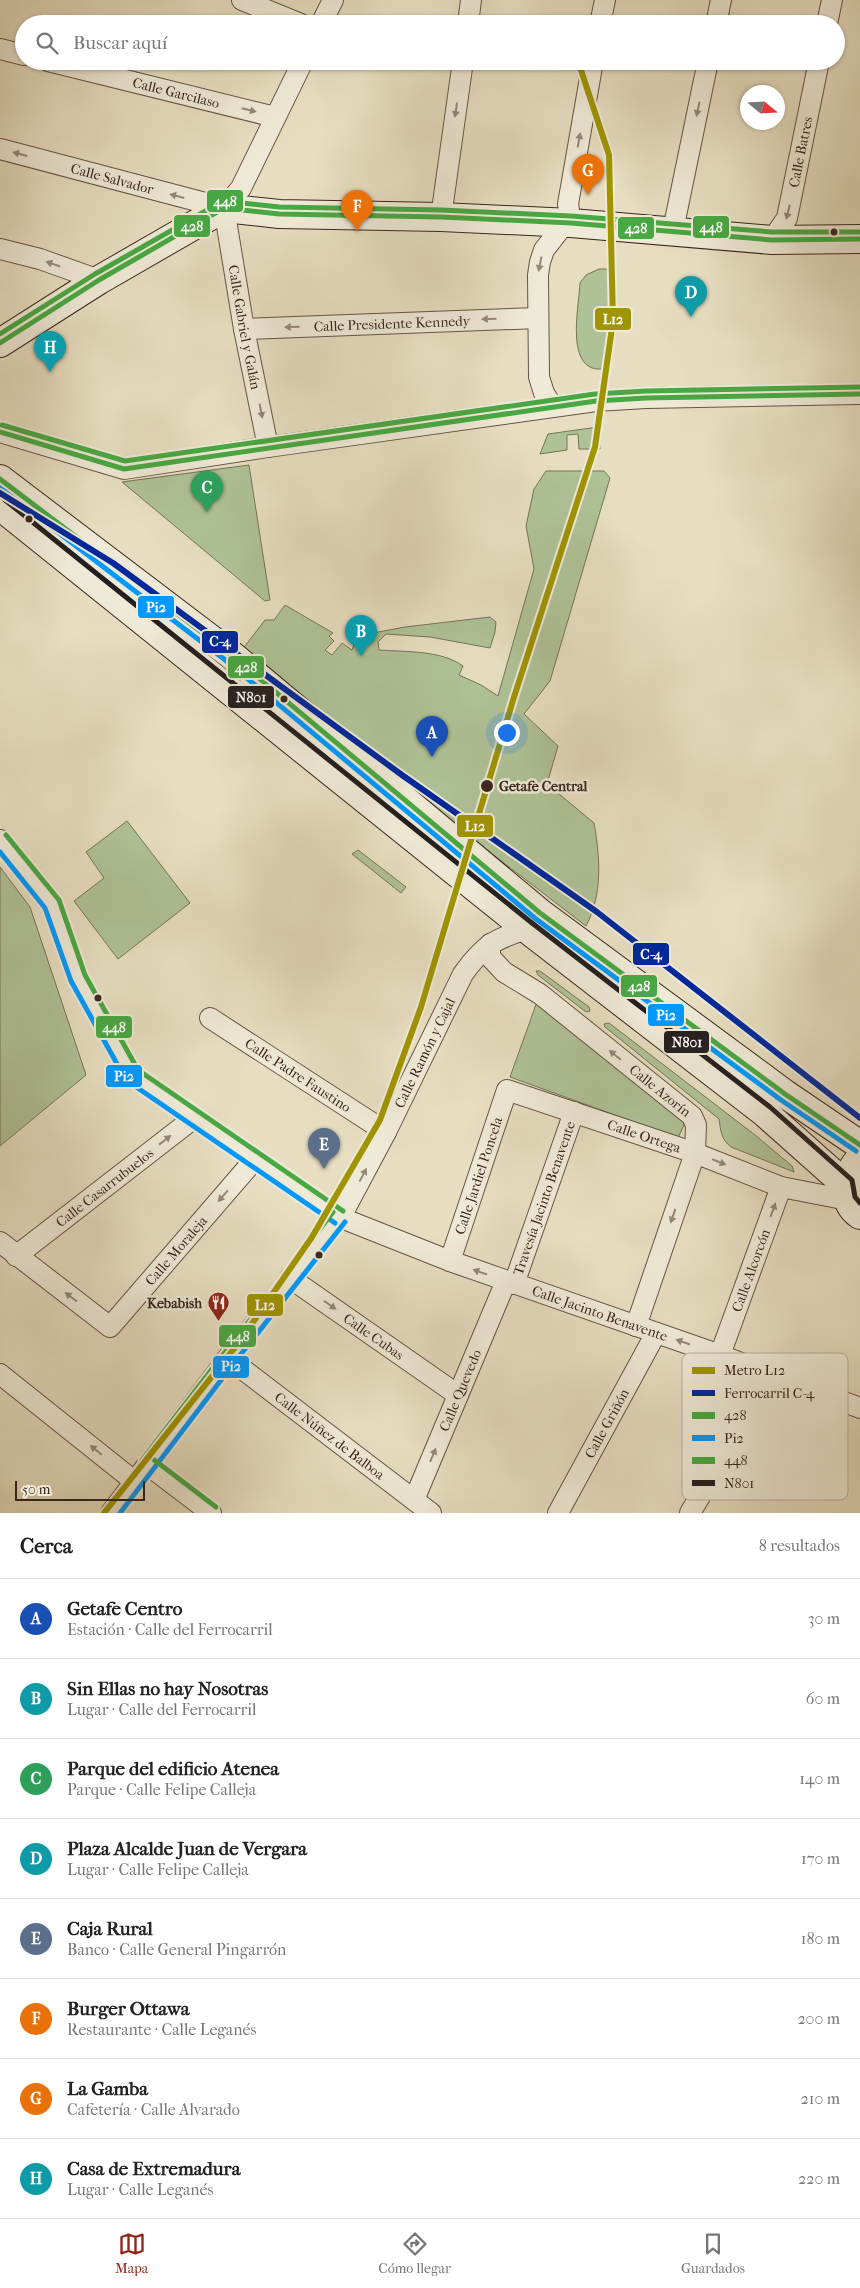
<!DOCTYPE html>
<html lang="es">
<meta charset="utf-8">
<style>
:root{--surface:#fff;--page:#f2f2f2;--text:#222;--muted:#767676;--line:#e0e0e0;--accent:#8f2418}
body{margin:0;font-family:"IM FELL French Canon",serif;background:var(--page);color:var(--text)}
.compass{position:absolute;left:740px;top:85px;width:45px;height:45px;border-radius:50%;background:var(--surface);box-shadow:0 1px 4px #0004;rotate:108deg}
.scale{position:absolute;left:15px;bottom:12px;width:130px;box-sizing:border-box;padding-left:5px;border:2px solid #3a261b;border-top:0;font-size:14px;line-height:18px;white-space:nowrap;color:#3a261b;-webkit-text-stroke:4px #efead7;paint-order:stroke}
.you{position:absolute;left:506px;top:732px;width:18px;height:18px;margin:-12px;border:4px solid #fff;border-radius:50%;background:#1a73e8;box-shadow:0 0 0 8px #1a73e833}
.badge{display:grid;place-items:center;width:32px;height:32px;border-radius:50%;background:var(--accent);color:#fff;font-size:16px;font-weight:700}
.pin{position:absolute;translate:-50% -41px;filter:drop-shadow(0 1px 2px #0008)}
.pin::after{content:'';position:absolute;top:26px;width:18px;height:15px;background:inherit;clip-path:polygon(0 0,100% 0,50% 100%)}
.list{margin:0;padding:0;list-style:none}
h2{display:flex;justify-content:space-between;align-items:center;height:65px;margin:0;padding:0 20px;font-size:21px}
h2 small{font-size:16px;font-weight:400;color:var(--muted)}
.list li{display:grid;grid-template-columns:32px 1fr auto;gap:15px;align-items:center;box-sizing:border-box;height:80px;padding:0 20px;border-top:1px solid var(--line)}
.list b{display:block;font-size:19px;white-space:nowrap}
.list p{margin:0;font-size:16px;white-space:nowrap;color:var(--muted)}
.list em{font-size:16px;font-style:normal;color:var(--muted)}
.icon{flex:none;width:28px;height:28px;fill:none;stroke:currentColor;stroke-width:2;stroke-linecap:round;stroke-linejoin:round}
.map{position:relative;flex:none;width:860px;height:1513px;overflow:hidden}
.search{position:absolute;background:var(--surface);box-shadow:0 1px 4px #0004;left:15px;right:15px;top:15px;height:55px;display:flex;align-items:center;gap:12px;box-sizing:border-box;padding:0 18px;border-radius:28px;color:var(--muted);font-size:19px}
.sheet{height:705px;background:var(--surface)}
nav{display:flex;justify-content:space-around;align-items:center;box-sizing:border-box;height:70px;border-top:1px solid var(--line);background:var(--surface);font-size:14px;color:var(--muted)}
nav a{display:grid;justify-items:center;gap:2px}
nav .on{color:var(--accent)}
.map>svg:first-child{display:block}
.green{fill:#afc297;stroke:#747459}
.lines{fill:none;stroke-linecap:round;stroke-linejoin:round}
.street-casing{stroke:#655444;stroke-width:22}
.secondary-casing{stroke:#3a261b;stroke-width:30}
.street{stroke:#efead7;stroke-width:20}
.secondary{stroke:#efead7;stroke-width:28}
.bus-1-casing{stroke:#efead7;stroke-width:9}
.bus-2-casing{stroke:#efead7;stroke-width:9}
.bus-3-casing{stroke:#efead7;stroke-width:9}
.bus-4-casing{stroke:#efead7;stroke-width:9}
.bus-1{stroke:#48a843;stroke-width:5}
.bus-2{stroke:#09f;stroke-width:5}
.bus-3{stroke:#48a843;stroke-width:5}
.bus-4{stroke:#231f20;stroke-width:5}
.rail-1-casing{stroke:#efead7;stroke-width:10}
.rail-1{stroke:#00289c;stroke-width:6}
.metro-1-casing{stroke:#efead7;stroke-width:10}
.metro-1{stroke:#9f9401;stroke-width:6}
.oneway{fill:#948879}
.bus-dot{fill:#3a261b;stroke:#efead7;stroke-width:2}
.labels{text-anchor:middle;dominant-baseline:central;stroke-width:5;stroke-linejoin:round;paint-order:stroke}
.street-label{font-size:14px;fill:#3a261b;stroke:#efead7}
.stop-label{font-size:14px;font-weight:bold;fill:#3a261b;stroke:#efead7;text-anchor:start}
.poi-label{font-size:14px;font-weight:bold;fill:#3a261b;stroke:#efead7;text-anchor:end}
.key{fill:#efead7;stroke:#b9af9f;stroke-width:1}
.key-label{font-size:14px;fill:#3a261b}
.line-badge{stroke:#efead7;stroke-width:2}
.badge-label{font-size:14px;text-anchor:middle;font-weight:bold;fill:#fff}
</style>
<div class="map">
<svg width="860" height="1513" viewBox="0 0 860 1513">
<rect width="100%" height="100%" fill="#e7dec1"/>
<filter id="stains"><feTurbulence type="fractalNoise" baseFrequency=".004" numOctaves="4"/><feColorMatrix values="0 0 0 0 .2 0 0 0 0 .09 0 0 0 0 .02 0 0 0 .5 -.17"/></filter>
<radialGradient id="worn" r=".72"><stop offset=".6" stop-color="#630" stop-opacity="0"/><stop offset="1" stop-color="#630" stop-opacity=".3"/></radialGradient>
<!-- green -->
<path class="green" d="M 599,269 L 612,269 L 609,369 C 603,369 595,370 590,367 C 568,356 579,304 580,283 L 586,275 Z
M 598,427 L 600,449 L 579,449 L 578,434 L 567,435 L 567,450 L 540,454 L 548,434 Z
M 249,465 L 270,600 L 265,601 L 122,482 Z
M 546,471 L 604,471 L 610,478 L 550,681 L 524,714 L 558,746 L 547,784 L 594,823 C 600,857 603,894 586,926 L 449,821 L 242,650 L 265,620 L 274,620 L 285,605 L 333,633 L 329,636 L 334,641 L 325,650 L 332,655 L 342,643 L 352,650 L 357,636 L 405,627 L 490,617 L 496,622 L 495,632 L 490,648 L 430,637 L 386,634 L 378,642 L 379,650 C 406,652 441,650 463,666 L 459,675 L 481,685 L 498,696 L 534,569 L 526,526 L 534,489 Z
M 127,821 L 190,903 L 118,959 L 74,901 L 104,878 L 86,852 Z
M 358,850 L 406,887 L 401,893 L 352,854 Z
M 0,867 L 30,907 L 86,1075 L 0,1146 Z
M 536,971 L 540,971 L 589,1007 L 590,1011 L 586,1012 L 538,975 Z
M 538,999 L 687,1118 L 678,1138 L 510,1077 Z
M 609,1023 L 755,1135 L 792,1166 L 794,1172 L 731,1147 C 721,1139 721,1132 719,1119 L 605,1027 L 604,1024 Z"/>
<g class="lines">
<defs>
<g id="street">
<path d="M 242,0 L 301,24"/>
<path d="M 321,24 L 333,0"/>
<path d="M 468,24 L 471,0"/>
<path d="M 600,24 L 605,0"/>
<path d="M 716,24 L 721,0"/>
<path d="M 827,24 L 832,0"/>
<path d="M 0,49 L 24,55"/>
<path id="s1" d="M 48,61 L 275,117"/>
<path id="s2" d="M 0,149 L 224,208"/>
<path id="s3" d="M 224,208 L 244,329 L 268,447"/>
<path d="M 224,208 L 241,188 L 303,61"/>
<path d="M 441,217 L 463,61"/>
<path d="M 571,223 L 568,204 L 593,61"/>
<path d="M 673,230 L 708,61"/>
<path id="s4" d="M 772,240 L 787,218 L 819,61"/>
<path d="M 0,249 L 40,259 L 99,280"/>
<path id="s5" d="M 244,329 L 538,318"/>
<path d="M 552,406 L 544,393 L 539,377 L 538,275 L 540,262 L 544,250 L 565,223"/>
<path d="M 0,432 L 124,469 L 268,447 L 596,401 L 646,398 L 860,394"/>
<path id="s6" d="M 0,840 L 52,904 L 78,978 L 132,1075 L 339,1217 L 450,1261 L 720,1355 L 860,1408"/>
<path id="s7" d="M 490,944 L 490,957 L 504,972 L 540,994 L 692,1116 L 696,1125 L 695,1153 L 636,1326"/>
<path id="s8" d="M 210,1018 L 386,1132"/>
<path id="s9" d="M 0,1242 L 110,1327 L 255,1159"/>
<path id="s10" d="M 16,1256 L 194,1118"/>
<path id="s11" d="M 450,1261 L 507,1090 L 695,1153 L 781,1187 L 848,1200"/>
<path id="s12" d="M 290,1278 L 458,1395"/>
<path id="s13" d="M 514,1284 L 574,1112"/>
<path id="s14" d="M 720,1355 L 781,1187"/>
<path id="s15" d="M 228,1358 L 431,1513"/>
<path d="M 0,1374 L 134,1481"/>
<path d="M 148,1465 L 211,1513"/>
<path id="s16" d="M 414,1500 L 506,1281"/>
<path id="s17" d="M 111,1513 L 228,1358 L 345,1209 L 386,1132 L 463,974 C 483,946 494,939 527,929"/>
<path id="s18" d="M 558,1513 L 656,1333"/>
<path d="M 690,1513 L 773,1375"/>
</g>
<path id="secondary" d="M 0,343 L 99,280 L 224,208 L 279,214 L 441,217 L 571,223 L 772,240 L 860,239
M 0,479 L 229,653 L 540,913 L 785,1094 L 860,1145
M 0,506 L 527,929 L 765,1113 L 846,1185
M 860,1159 C 845,1174 840,1202 860,1215"/>
</defs>
<!-- street casing -->
<use href="#street" class="street-casing"/>
<!-- secondary casing -->
<use href="#secondary" class="secondary-casing"/>
<!-- street -->
<use href="#street" class="street"/>
<!-- secondary -->
<use href="#secondary" class="secondary"/>
<defs>
<path id="bus-1" d="M 0,343 L 99,280 L 224,208 L 279,214 L 441,217 L 571,223 L 772,240 L 860,239
M 0,432 L 124,469 L 596,401 L 646,398 L 860,394
M 0,479 L 229,653 L 540,913 L 785,1094 L 860,1145"/>
<path id="bus-2" d="M 0,488 L 224,659 L 536,919 L 781,1100 L 856,1151
M 0,852 L 45,908 L 71,981 L 126,1080 L 335,1223
M 120,1513 L 234,1363 L 345,1222"/>
<path id="bus-3" d="M 0,334 L 95,274 L 223,201 L 279,207 L 441,210 L 571,216 L 772,232 L 860,232
M 2,425 L 125,461 L 595,394 L 646,391 L 860,387
M 6,835 L 59,900 L 85,975 L 138,1070 L 343,1211
M 153,1459 L 216,1507
M 142,1460 L 333,1212"/>
<path id="bus-4" d="M 5,500 L 532,923 L 770,1107 L 852,1180 L 855,1197 L 860,1203"/>
</defs>
<!-- bus-1 casing -->
<use href="#bus-1" class="bus-1-casing"/>
<!-- bus-2 casing -->
<use href="#bus-2" class="bus-2-casing"/>
<!-- bus-3 casing -->
<use href="#bus-3" class="bus-3-casing"/>
<!-- bus-4 casing -->
<use href="#bus-4" class="bus-4-casing"/>
<!-- bus-1 -->
<use href="#bus-1" class="bus-1"/>
<!-- bus-2 -->
<use href="#bus-2" class="bus-2"/>
<!-- bus-3 -->
<use href="#bus-3" class="bus-3"/>
<!-- bus-4 -->
<use href="#bus-4" class="bus-4"/>
<defs>
<path id="rail-1" d="M 0,493 L 113,563 L 402,775 L 597,912 L 860,1118"/>
</defs>
<!-- rail-1 casing -->
<use href="#rail-1" class="rail-1-casing"/>
<!-- rail-1 -->
<use href="#rail-1" class="rail-1"/>
<defs>
<path id="metro-1" d="M 104,1513 L 240,1341 L 312,1237 L 380,1120 L 421,1007 L 514,697 L 595,447 L 613,321 L 609,155 L 578,61"/>
</defs>
<!-- metro-1 casing -->
<use href="#metro-1" class="metro-1-casing"/>
<!-- metro-1 -->
<use href="#metro-1" class="metro-1"/>
</g>
<!-- one-way arrows -->
<defs><path id="oneway-solid" d="M-6-.8H1V-3.2L6.5 0L1 3.2V.8H-6Z" transform="scale(1.25)"/></defs>
<g class="oneway">
<use href="#oneway-solid" transform="translate(698 109) rotate(102)"/>
<use href="#oneway-solid" transform="translate(249 110) rotate(14)"/>
<use href="#oneway-solid" transform="translate(456 110) rotate(98)"/>
<use href="#oneway-solid" transform="translate(579 140) rotate(-80)"/>
<use href="#oneway-solid" transform="translate(20 154) rotate(-165)"/>
<use href="#oneway-solid" transform="translate(177 196) rotate(-165)"/>
<use href="#oneway-solid" transform="translate(788 212) rotate(104)"/>
<use href="#oneway-solid" transform="translate(53 264) rotate(-161)"/>
<use href="#oneway-solid" transform="translate(540 264) rotate(101)"/>
<use href="#oneway-solid" transform="translate(489 319) rotate(178)"/>
<use href="#oneway-solid" transform="translate(292 327) rotate(178)"/>
<use href="#oneway-solid" transform="translate(261 411) rotate(79)"/>
<use href="#oneway-solid" transform="translate(615 1055) rotate(-141)"/>
<use href="#oneway-solid" transform="translate(165 1140) rotate(-38)"/>
<use href="#oneway-solid" transform="translate(719 1162) rotate(22)"/>
<use href="#oneway-solid" transform="translate(363 1175) rotate(-62)"/>
<use href="#oneway-solid" transform="translate(223 1196) rotate(131)"/>
<use href="#oneway-solid" transform="translate(773 1210) rotate(-70)"/>
<use href="#oneway-solid" transform="translate(673 1216) rotate(109)"/>
<use href="#oneway-solid" transform="translate(480 1272) rotate(-161)"/>
<use href="#oneway-solid" transform="translate(71 1297) rotate(-143)"/>
<use href="#oneway-solid" transform="translate(330 1305) rotate(35)"/>
<use href="#oneway-solid" transform="translate(683 1342) rotate(-161)"/>
<use href="#oneway-solid" transform="translate(96 1450) rotate(-141)"/>
<use href="#oneway-solid" transform="translate(433 1455) rotate(-67)"/>
</g>
<!-- icons -->
<defs>
<symbol id="restaurant-pin" viewBox="-11 -11 22 30"><path d="M0 17L-7.5 6A9.5 9.5 0 1 1 7.5 6Z" fill="#8f2418" stroke="#efead7"/><path d="M-5-6h1v4h1v-4h1v4h1v-4h1v5L-1.5 .5V6h-2V.5L-5-1ZM5-6V6H3V1.5H1.5Q1.5-4 5-6Z" fill="#fff"/></symbol>
</defs>
<g fill-rule="evenodd">
<use href="#restaurant-pin" x="206" y="1290" width="25" height="34"/>
</g>
<!-- markers -->
<g class="bus-dot">
<circle cx="834" cy="232" r="4.5"/>
<circle cx="29" cy="519" r="4.5"/>
<circle cx="284" cy="699" r="4.5"/>
<circle cx="487" cy="786" r="7"/>
<circle cx="98" cy="998" r="4.5"/>
<circle cx="319" cy="1255" r="4.5"/>
</g>
<g class="labels">
<!-- street labels -->
<g class="street-label">
<text stroke="none"><textPath href="#s1" startOffset="132">Calle Garcilaso</textPath></text>
<text stroke="none"><textPath href="#s4" startOffset="94">Calle Batres</textPath></text>
<text stroke="none"><textPath href="#s2" startOffset="116">Calle Salvador</textPath></text>
<text stroke="none"><textPath href="#s5" startOffset="148">Calle Presidente Kennedy</textPath></text>
<text stroke="none"><textPath href="#s3" startOffset="121">Calle Gabriel y Galán</textPath></text>
<text stroke="none"><textPath href="#s17" startOffset="559">Calle Ramón y Cajal</textPath></text>
<text stroke="none"><textPath href="#s8" startOffset="105">Calle Padre Faustino</textPath></text>
<text stroke="none"><textPath href="#s7" startOffset="230">Calle Azorín</textPath></text>
<text stroke="none"><textPath href="#s11" startOffset="325">Calle Ortega</textPath></text>
<text stroke="none"><textPath href="#s11" startOffset="90">Calle Jardiel Poncela</textPath></text>
<text stroke="none"><textPath href="#s10" startOffset="112">Calle Casarrubuelos</textPath></text>
<text stroke="none"><textPath href="#s13" startOffset="91">Travesía Jacinto Benavente</textPath></text>
<text stroke="none"><textPath href="#s9" startOffset="240">Calle Moraleja</textPath></text>
<text stroke="none"><textPath href="#s14" startOffset="90">Calle Alcorcón</textPath></text>
<text stroke="none"><textPath href="#s6" startOffset="801">Calle Jacinto Benavente</textPath></text>
<text stroke="none"><textPath href="#s12" startOffset="102">Calle Cubas</textPath></text>
<text stroke="none"><textPath href="#s16" startOffset="119">Calle Quevedo</textPath></text>
<text stroke="none"><textPath href="#s18" startOffset="102">Calle Griñón</textPath></text>
<text stroke="none"><textPath href="#s15" startOffset="128">Calle Núñez de Balboa</textPath></text>
</g>
<!-- stop labels -->
<g class="stop-label">
<text x="499" y="786">Getafe Central</text>
</g>
<!-- poi labels -->
<g class="poi-label">
<text x="202" y="1303">Kebabish</text>
</g>
</g>
<!-- legend -->
<rect x="682" y="1353" width="166" height="147" rx="8" class="key"/>
<rect x="692" y="1367" width="23" height="7" fill="#9f9401"/>
<rect x="692" y="1390" width="23" height="6" fill="#00289c"/>
<rect x="692" y="1412" width="23" height="7" fill="#48a843"/>
<rect x="692" y="1435" width="23" height="6" fill="#09f"/>
<rect x="692" y="1457" width="23" height="7" fill="#48a843"/>
<rect x="692" y="1480" width="23" height="6" fill="#231f20"/>
<g class="key-label">
<text x="724" y="1375">Metro L12</text>
<text x="724" y="1398">Ferrocarril C-4</text>
<text x="724" y="1420">428</text>
<text x="724" y="1443">Pi2</text>
<text x="724" y="1465">448</text>
<text x="724" y="1488">N801</text>
</g>
<g class="line-badge">
<rect x="206" y="189" width="38" height="24" rx="5" fill="#48a843"/>
<rect x="173" y="214" width="38" height="24" rx="5" fill="#48a843"/>
<rect x="692" y="215" width="38" height="24" rx="5" fill="#48a843"/>
<rect x="617" y="216" width="38" height="24" rx="5" fill="#48a843"/>
<rect x="594" y="307" width="38" height="24" rx="5" fill="#9f9401"/>
<rect x="137" y="595" width="38" height="24" rx="5" fill="#09f"/>
<rect x="201" y="630" width="38" height="24" rx="5" fill="#00289c"/>
<rect x="227" y="655" width="38" height="24" rx="5" fill="#48a843"/>
<rect x="227" y="685" width="48" height="24" rx="5" fill="#231f20"/>
<rect x="456" y="814" width="38" height="24" rx="5" fill="#9f9401"/>
<rect x="632" y="942" width="38" height="24" rx="5" fill="#00289c"/>
<rect x="620" y="974" width="38" height="24" rx="5" fill="#48a843"/>
<rect x="647" y="1003" width="38" height="24" rx="5" fill="#09f"/>
<rect x="95" y="1015" width="38" height="24" rx="5" fill="#48a843"/>
<rect x="663" y="1030" width="47" height="24" rx="5" fill="#231f20"/>
<rect x="105" y="1064" width="38" height="24" rx="5" fill="#09f"/>
<rect x="246" y="1293" width="38" height="24" rx="5" fill="#9f9401"/>
<rect x="218" y="1324" width="39" height="24" rx="5" fill="#48a843"/>
<rect x="212" y="1355" width="38" height="24" rx="5" fill="#09f"/>
</g>
<g class="badge-label">
<text x="225" y="206">448</text>
<text x="192" y="231">428</text>
<text x="711" y="232">448</text>
<text x="636" y="233">428</text>
<text x="613" y="324">L12</text>
<text x="156" y="612">Pi2</text>
<text x="220" y="646">C-4</text>
<text x="246" y="672">428</text>
<text x="251" y="702">N801</text>
<text x="475" y="831">L12</text>
<text x="651" y="959">C-4</text>
<text x="639" y="991">428</text>
<text x="666" y="1020">Pi2</text>
<text x="114" y="1032">448</text>
<text x="687" y="1047">N801</text>
<text x="124" y="1081">Pi2</text>
<text x="265" y="1310">L12</text>
<text x="238" y="1341">448</text>
<text x="231" y="1371">Pi2</text>
</g>
<rect width="100%" height="100%" filter="url(#stains)"/>
<rect width="100%" height="100%" fill="url(#worn)"/>
</svg>
<svg class="compass" viewBox="-18 -18 36 36"><path d="M0-13l5 13h-10z" fill="#e53935"/><path d="M0 13l5-13h-10z" fill="#767676"/></svg>
<div class="scale">50 m</div>
<div class="you"></div>
<div class="pin badge" style="left:432px;top:757px;background:#1a4fb4">A</div>
<div class="pin badge" style="left:361px;top:656px;background:#0f9aa8">B</div>
<div class="pin badge" style="left:207px;top:512px;background:#2e9e5b">C</div>
<div class="pin badge" style="left:691px;top:317px;background:#0f9aa8">D</div>
<div class="pin badge" style="left:324px;top:1169px;background:#5c6f8a">E</div>
<div class="pin badge" style="left:357px;top:231px;background:#e8710a">F</div>
<div class="pin badge" style="left:588px;top:195px;background:#e8710a">G</div>
<div class="pin badge" style="left:50px;top:372px;background:#0f9aa8">H</div>
<div class="search"><svg class="icon" aria-label="search" viewBox="0 0 24 24"><circle cx="10" cy="10" r="6"/><path d="M15 15l6 6"/></svg>Buscar aquí</div>
</div>
<section class="sheet">
<h2>Cerca<small>8 resultados</small></h2>
<ul class="list">
<li><span class="badge" style="background:#1a4fb4">A</span><div><b>Getafe Centro</b><p>Estación · Calle del Ferrocarril</p></div><em>30 m</em></li>
<li><span class="badge" style="background:#0f9aa8">B</span><div><b>Sin Ellas no hay Nosotras</b><p>Lugar · Calle del Ferrocarril</p></div><em>60 m</em></li>
<li><span class="badge" style="background:#2e9e5b">C</span><div><b>Parque del edificio Atenea</b><p>Parque · Calle Felipe Calleja</p></div><em>140 m</em></li>
<li><span class="badge" style="background:#0f9aa8">D</span><div><b>Plaza Alcalde Juan de Vergara</b><p>Lugar · Calle Felipe Calleja</p></div><em>170 m</em></li>
<li><span class="badge" style="background:#5c6f8a">E</span><div><b>Caja Rural</b><p>Banco · Calle General Pingarrón</p></div><em>180 m</em></li>
<li><span class="badge" style="background:#e8710a">F</span><div><b>Burger Ottawa</b><p>Restaurante · Calle Leganés</p></div><em>200 m</em></li>
<li><span class="badge" style="background:#e8710a">G</span><div><b>La Gamba</b><p>Cafetería · Calle Alvarado</p></div><em>210 m</em></li>
<li><span class="badge" style="background:#0f9aa8">H</span><div><b>Casa de Extremadura</b><p>Lugar · Calle Leganés</p></div><em>220 m</em></li>
</ul>
</section>
<nav>
<a class="on"><svg class="icon" aria-label="map" viewBox="0 0 24 24"><path d="M3 6l6-2 6 2 6-2v14l-6 2-6-2-6 2zM9 4v14M15 6v14"/></svg>Mapa</a>
<a><svg class="icon" aria-label="directions" viewBox="0 0 24 24"><path d="M12 3l9 9-9 9-9-9zM9 14v-3h6M13 9l2 2-2 2"/></svg>Cómo llegar</a>
<a><svg class="icon" aria-label="saved" viewBox="0 0 24 24"><path d="M7 4h10v16l-5-4-5 4z"/></svg>Guardados</a>
</nav>
